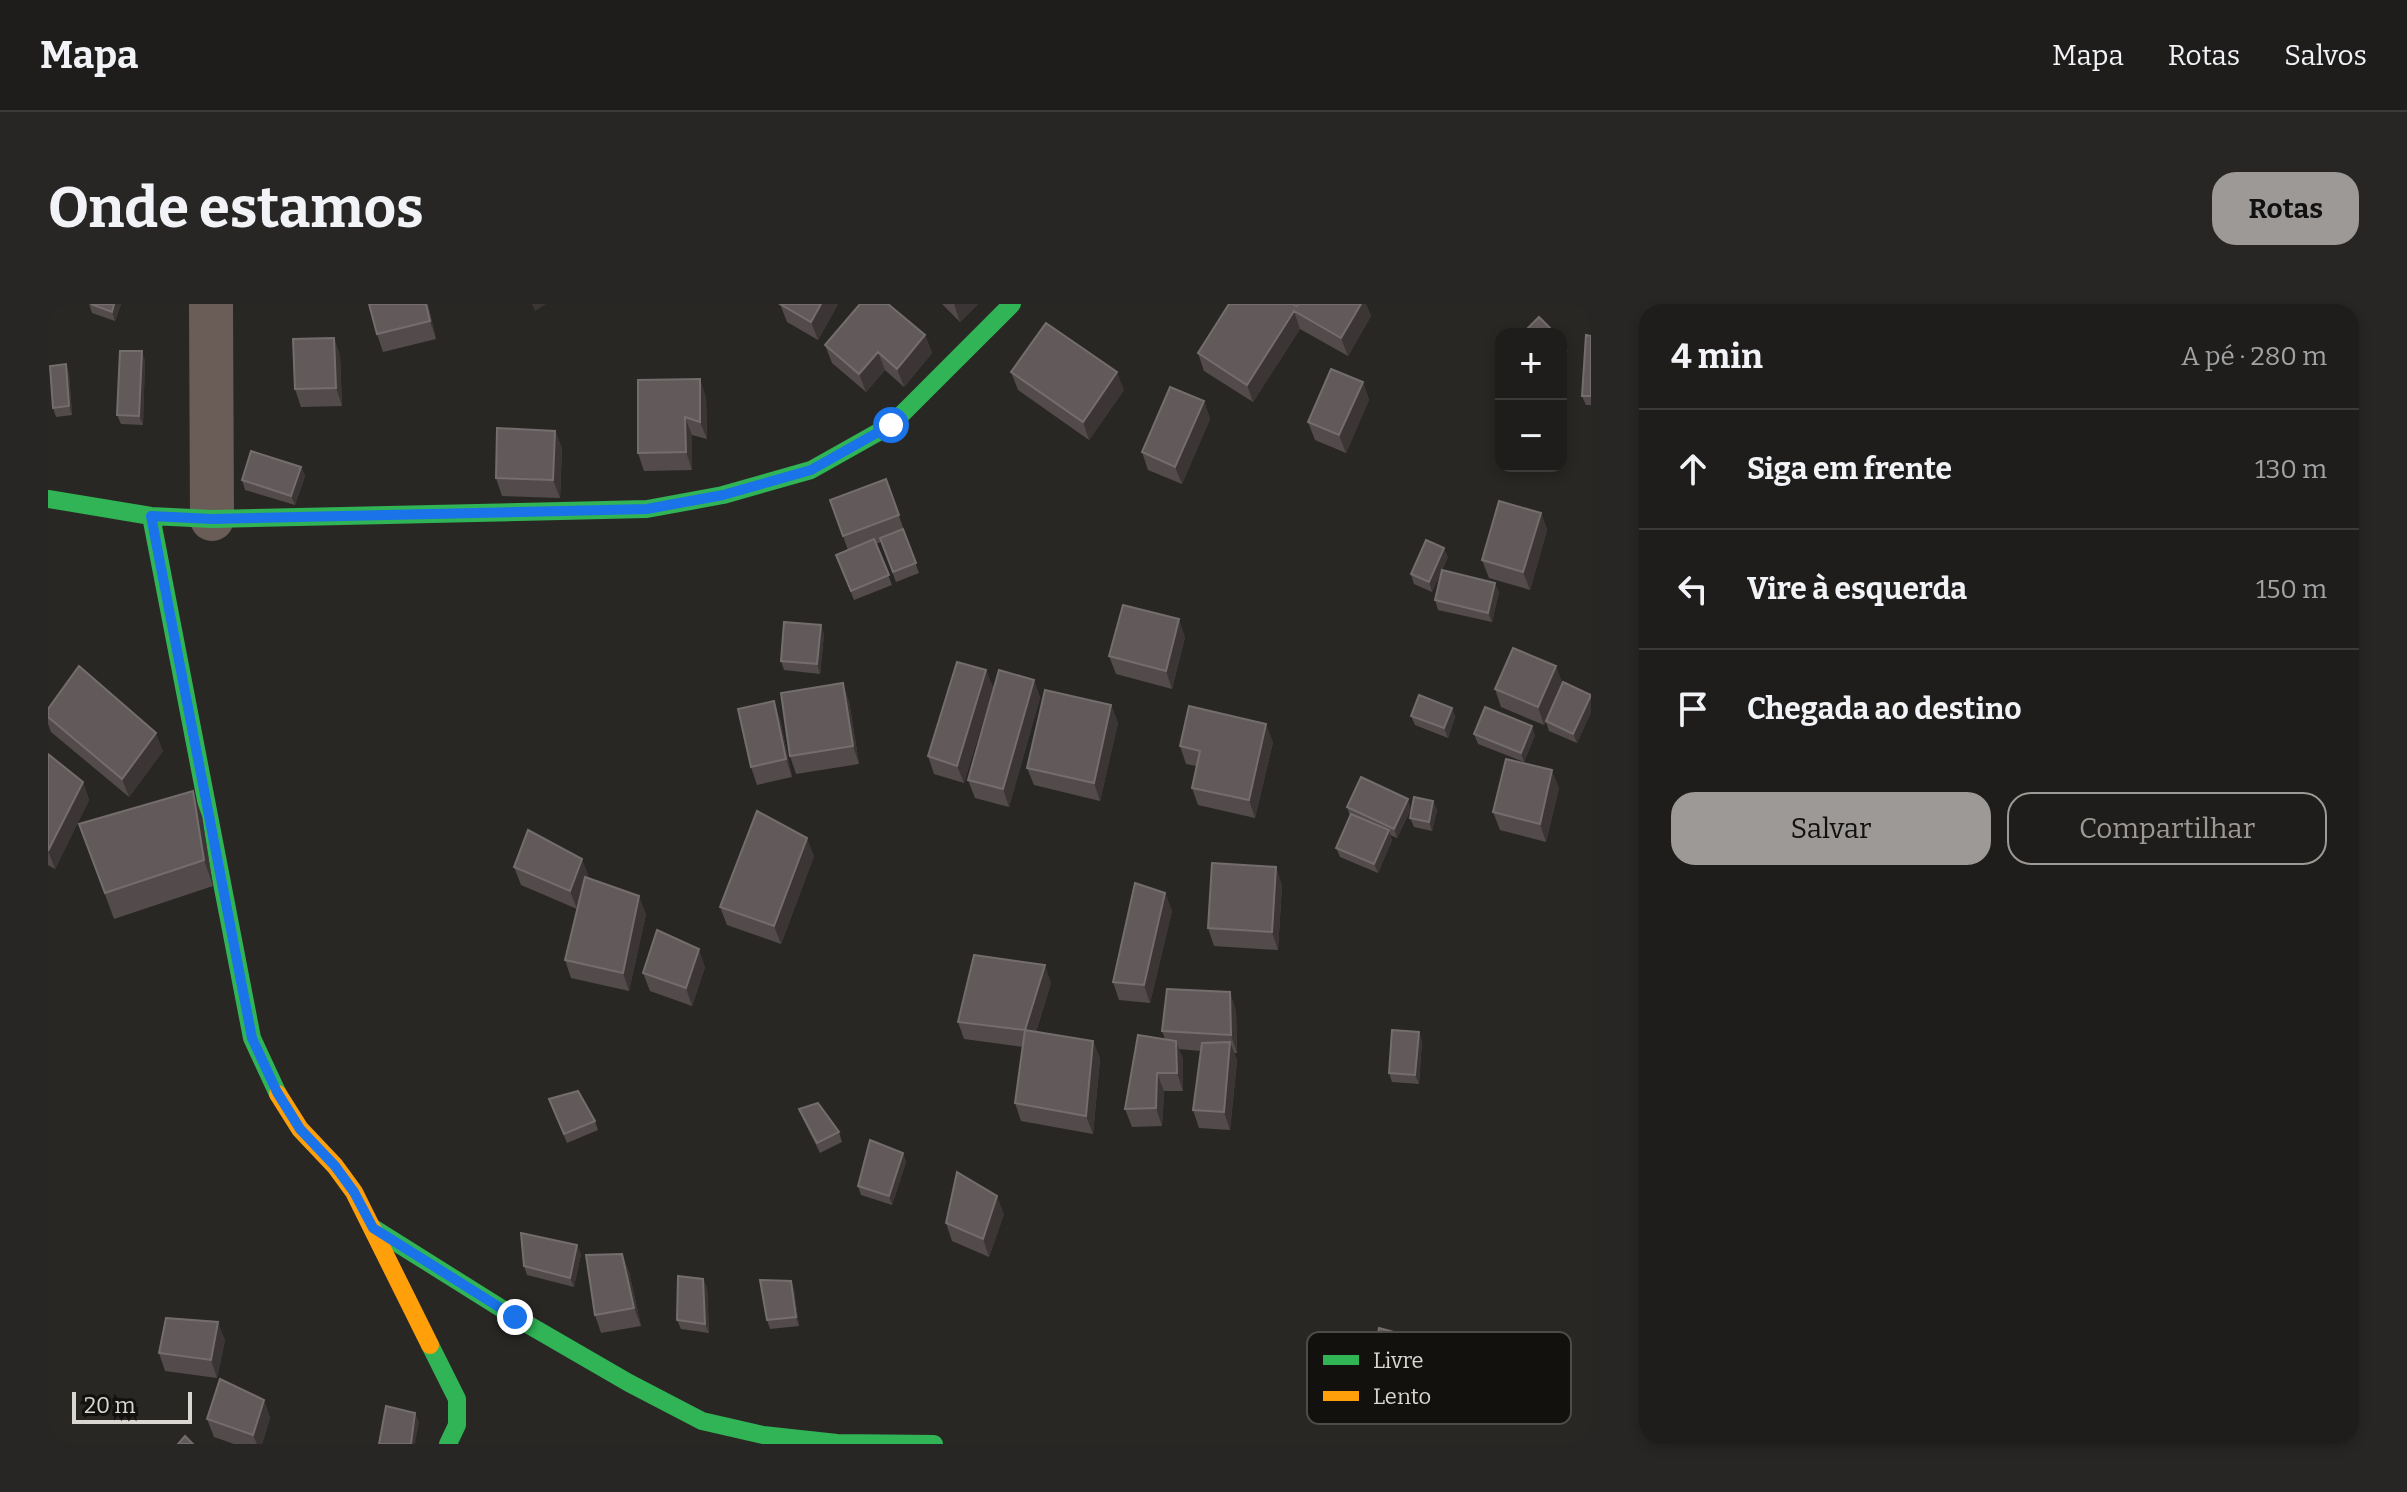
<!DOCTYPE html>
<html lang="pt">
<meta charset="utf-8">
<style>
:root{--surface:#1f1d1b;--page:#272624;--text:#f1f3f6;--muted:#a1a2a3;--line:#3c3b3a;--accent:#9c9996}
body{margin:0;font-family:Bitter,serif;background:var(--page);color:var(--text)}
.controls{position:absolute;right:24px;top:24px;display:grid;overflow:hidden;border-radius:16px;box-shadow:0 4px 12px #0003}
.controls button{width:72px;height:72px;display:grid;place-items:center;padding:0;border:0;border-bottom:2px solid var(--line);background:var(--surface);color:var(--text);font:40px sans-serif}
.scale{position:absolute;left:24px;bottom:20px;width:120px;box-sizing:border-box;padding-left:8px;border:4px solid #dad7d3;border-top:0;font-size:22px;line-height:28px;white-space:nowrap;color:#dad7d3;-webkit-text-stroke:6px #12110e;paint-order:stroke}
.stop{position:absolute;width:24px;height:24px;margin:-18px;border:6px solid #1a73e8;border-radius:50%;background:#fff}
.stop.end{background:#1a73e8;border-color:#fff;box-shadow:0 2px 8px #0008}
.list{margin:0;padding:0;list-style:none}
h2{display:flex;justify-content:space-between;align-items:center;height:104px;margin:0;padding:0 32px;font-size:34px}
h2 small{font-size:26px;font-weight:400;color:var(--muted)}
.list li{display:grid;grid-template-columns:52px 1fr auto;gap:24px;align-items:center;box-sizing:border-box;height:120px;padding:0 32px;border-top:2px solid var(--line)}
.list b{display:block;font-size:30px;white-space:nowrap}
.list em{font-size:26px;font-style:normal;color:var(--muted)}
.actions{display:flex;gap:16px;padding:24px 32px}
.actions a{flex:1;padding:18px 0;border:2px solid var(--accent);border-radius:24px;text-align:center;font-size:28px;color:var(--accent)}
.actions .main{background:var(--accent);color:#111}
.icon{flex:none;width:44px;height:44px;fill:none;stroke:currentColor;stroke-width:2;stroke-linecap:round;stroke-linejoin:round}
.map{position:relative;flex:none;width:1543px;height:1140px;overflow:hidden;border-radius:24px}
header{display:flex;align-items:center;gap:48px;box-sizing:border-box;height:112px;padding:0 40px;background:var(--surface);border-bottom:2px solid var(--line)}
header strong{font-size:38px}
nav{display:flex;gap:44px;margin-inline-start:auto;font-size:28px}
.intro{display:flex;align-items:center;justify-content:space-between;box-sizing:border-box;height:192px;padding:0 48px}
h1{margin:0;font-size:56px}
.button{padding:20px 36px;border-radius:24px;background:var(--accent);color:#111;font-size:28px;font-weight:700}
main{display:flex;gap:48px;padding:0 48px}
aside{flex:1;background:var(--surface);border-radius:24px;box-shadow:0 4px 12px #0003}
.map>svg:first-child{display:block}
.lines{fill:none;stroke-linecap:round;stroke-linejoin:round}
.street{stroke:#6a5d57;stroke-width:44}
.fast{stroke:#30b455;stroke-width:18}
.slow{stroke:#ff9f0a;stroke-width:18}
.wall{fill:#534a4c}
.shaded-wall{fill:#3c3536}
.building{fill:#62595b;stroke:#746d6e;stroke-width:2}
.route{stroke:#1a73e8;stroke-width:10}
.key{fill:#12110e;stroke:#4e4c49;stroke-width:2}
.key-label{font-size:22px;fill:#dad7d3}
</style>
<header>
<strong>Mapa</strong>
<nav><a>Mapa</a><a>Rotas</a><a>Salvos</a></nav>
</header>
<div class="intro"><h1>Onde estamos</h1><a class="button">Rotas</a></div>
<main>
<div class="map">
<svg width="1543" height="1140" viewBox="0 0 1543 1140">
<rect width="100%" height="100%" fill="#292724"/>
<g class="lines">
<!-- street -->
<path class="street" d="M 163,0 L 164,215"/>
<!-- fast -->
<path class="fast" d="M 0,195 L 103,212 L 164,215 L 599,205 L 675,191 L 763,166 L 843,121 L 964,0
M 103,212 L 204,734 L 230,790
M 325,924 L 467,1013 L 581,1079 L 654,1117 L 715,1131 L 789,1139 L 886,1140
M 382,1041 L 409,1095 L 409,1121 L 400,1140"/>
<!-- slow -->
<path class="slow" d="M 230,790 L 252,825 L 287,862 L 306,888 L 382,1041"/>
</g>
<!-- wall -->
<path class="wall" d="M 41,0 L 73,0 L 67,17 L 44,9 Z
M 380,0 L 388,35 L 335,48 L 329,30 Z
M 732,0 L 790,0 L 770,36 L 739,18 Z
M 894,0 L 930,0 L 912,18 Z
M 1250,0 L 1318,0 L 1323,12 L 1300,52 L 1252,25 L 1205,98 L 1156,67 L 1150,49 L 1249,2 Z
M 877,31 L 884,49 L 856,83 L 837,66 L 818,88 L 784,59 L 777,41 Z
M 1543,32 L 1543,101 L 1538,101 L 1534,92 Z
M 286,34 L 292,52 L 294,102 L 253,103 L 247,85 Z
M 97,56 L 95,121 L 73,120 L 69,111 Z
M 963,68 L 1076,86 L 1041,136 L 970,86 Z
M 21,69 L 24,111 L 8,113 L 5,104 Z
M 1315,78 L 1321,96 L 1298,149 L 1267,136 L 1260,118 Z
M 658,93 L 659,135 L 644,131 L 644,166 L 596,167 L 590,149 Z
M 1156,97 L 1162,115 L 1134,180 L 1100,166 L 1094,148 Z
M 507,127 L 514,144 L 512,194 L 454,192 L 448,174 Z
M 253,163 L 257,172 L 247,201 L 197,186 L 194,176 Z
M 838,175 L 871,269 L 848,278 L 833,238 L 828,240 L 844,281 L 806,296 L 788,251 L 800,246 L 782,196 Z
M 1493,209 L 1499,226 L 1482,286 L 1441,274 L 1434,256 Z
M 1400,253 L 1394,266 L 1451,288 L 1444,318 L 1390,306 L 1387,296 L 1394,266 L 1384,288 L 1366,280 L 1363,270 Z
M 776,330 L 772,370 L 736,366 L 733,357 Z
M 1137,333 L 1124,385 L 1068,370 L 1061,352 Z
M 938,366 L 945,384 L 916,479 L 886,470 L 880,452 Z
M 986,376 L 992,394 L 961,503 L 927,494 L 920,476 Z
M 1515,380 L 1543,391 L 1543,408 L 1529,439 L 1501,427 L 1498,418 L 1496,421 L 1453,403 L 1447,385 Z
M 801,397 L 811,460 L 748,470 L 742,452 Z
M 1063,401 L 1070,419 L 1052,497 L 986,481 L 979,464 Z
M 1404,404 L 1407,413 L 1400,434 L 1367,421 L 1363,412 Z
M 0,405 L 115,447 L 81,493 L 3,428 L 0,420 Z
M 732,415 L 744,473 L 709,481 L 703,463 Z
M 1426,430 L 1487,431 L 1476,458 L 1430,440 Z
M 1225,438 L 1207,514 L 1150,501 L 1144,484 L 1148,462 L 1138,460 L 1132,442 Z
M 0,450 L 35,478 L 41,496 L 7,565 L 0,561 Z
M 1511,484 L 1498,538 L 1452,526 L 1445,508 Z
M 1385,497 L 1389,506 L 1384,527 L 1366,523 L 1362,514 Z
M 1299,503 L 1363,505 L 1349,534 L 1342,531 L 1344,536 L 1330,569 L 1292,553 L 1288,544 L 1302,512 Z
M 154,512 L 165,582 L 66,615 L 31,520 Z
M 766,552 L 733,640 L 679,621 L 672,603 Z
M 466,563 L 541,573 L 598,610 L 581,687 L 523,674 L 517,656 L 529,605 L 473,581 Z
M 1234,581 L 1230,646 L 1166,642 L 1160,624 Z
M 1117,589 L 1124,607 L 1102,699 L 1071,696 L 1065,678 Z
M 657,663 L 644,702 L 602,687 L 595,669 Z
M 1003,679 L 988,728 L 1045,737 L 1052,755 L 1045,830 L 973,817 L 967,799 L 975,743 L 916,735 L 910,718 Z
M 1188,706 L 1189,749 L 1186,749 L 1189,756 L 1182,826 L 1151,824 L 1145,806 L 1153,747 L 1131,745 L 1135,755 L 1135,787 L 1116,787 L 1114,822 L 1084,823 L 1077,805 L 1117,735 L 1114,727 Z
M 1374,737 L 1371,780 L 1344,778 L 1341,769 Z
M 501,796 L 547,817 L 550,826 L 519,839 Z
M 751,805 L 791,828 L 794,838 L 772,849 L 755,815 Z
M 855,849 L 858,858 L 844,901 L 813,891 L 810,882 Z
M 956,910 L 941,953 L 904,937 L 898,919 Z
M 533,950 L 526,983 L 479,971 L 476,962 Z
M 574,950 L 581,968 L 593,1022 L 553,1029 L 547,1011 Z
M 655,975 L 659,984 L 661,1029 L 633,1025 L 629,1016 Z
M 743,977 L 746,986 L 751,1022 L 722,1025 L 719,1016 Z
M 1372,1035 L 1378,1053 L 1375,1101 L 1327,1098 L 1321,1080 Z
M 177,1036 L 169,1074 L 117,1067 L 111,1049 Z
M 216,1096 L 222,1114 L 214,1140 L 186,1140 L 166,1133 L 159,1115 Z"/>
<!-- shaded-wall -->
<path class="shaded-wall" d="M 66,0 L 73,0 L 67,17 L 64,8 Z
M 378,0 L 380,0 L 388,35 L 382,17 Z
M 484,0 L 498,0 L 487,7 Z
M 773,0 L 790,0 L 770,36 L 763,18 Z
M 906,0 L 930,0 L 912,18 Z
M 1313,0 L 1318,0 L 1323,12 L 1300,52 L 1293,34 Z
M 1246,7 L 1252,25 L 1205,98 L 1199,81 Z
M 877,31 L 884,49 L 856,83 L 849,65 Z
M 286,34 L 292,52 L 294,102 L 288,84 Z
M 1517,39 L 1520,48 L 1513,55 L 1513,43 Z
M 94,47 L 97,56 L 95,121 L 91,112 Z
M 830,48 L 837,66 L 818,88 L 811,70 Z
M 18,60 L 21,69 L 24,111 L 21,102 Z
M 1069,68 L 1076,86 L 1041,136 L 1035,118 Z
M 652,75 L 658,93 L 659,135 L 652,118 Z
M 1315,78 L 1321,96 L 1298,149 L 1291,131 Z
M 1156,97 L 1162,115 L 1134,180 L 1127,163 Z
M 637,113 L 644,131 L 644,166 L 638,148 Z
M 507,127 L 514,144 L 512,194 L 505,176 Z
M 253,163 L 257,172 L 247,201 L 243,192 Z
M 1493,209 L 1499,226 L 1482,286 L 1475,268 Z
M 1396,244 L 1400,253 L 1384,288 L 1381,278 Z
M 1447,279 L 1451,288 L 1444,318 L 1440,309 Z
M 1131,315 L 1137,333 L 1124,385 L 1118,367 Z
M 773,321 L 776,330 L 772,370 L 769,360 Z
M 1508,362 L 1515,380 L 1496,421 L 1490,403 Z
M 938,366 L 945,384 L 916,479 L 909,462 Z
M 986,376 L 992,394 L 961,503 L 955,485 Z
M 795,379 L 801,397 L 811,460 L 805,442 Z
M 1543,391 L 1543,408 L 1529,439 L 1525,430 Z
M 726,397 L 732,415 L 744,473 L 738,455 Z
M 1063,401 L 1070,419 L 1052,497 L 1046,479 Z
M 1404,404 L 1407,413 L 1400,434 L 1396,424 Z
M 1218,420 L 1225,438 L 1207,514 L 1201,496 Z
M 1484,422 L 1487,431 L 1476,458 L 1473,449 Z
M 108,429 L 115,447 L 81,493 L 74,475 Z
M 1504,466 L 1511,484 L 1498,538 L 1492,520 Z
M 35,478 L 41,496 L 7,565 L 0,547 Z
M 145,487 L 154,512 L 165,582 L 156,556 Z
M 1360,495 L 1363,505 L 1349,534 L 1346,525 Z
M 1385,497 L 1389,506 L 1384,527 L 1381,518 Z
M 1341,526 L 1344,536 L 1330,569 L 1326,560 Z
M 759,534 L 766,552 L 733,640 L 726,622 Z
M 534,555 L 541,573 L 529,605 L 522,587 Z
M 1228,563 L 1234,581 L 1230,646 L 1224,628 Z
M 1117,589 L 1124,607 L 1102,699 L 1096,681 Z
M 591,592 L 598,610 L 581,687 L 575,669 Z
M 651,645 L 657,663 L 644,702 L 638,684 Z
M 997,661 L 1003,679 L 983,744 L 977,726 Z
M 1182,688 L 1188,706 L 1189,749 L 1183,731 Z
M 1371,728 L 1374,737 L 1371,780 L 1367,771 Z
M 1045,737 L 1052,755 L 1045,830 L 1038,812 Z
M 1128,737 L 1135,755 L 1135,787 L 1129,769 Z
M 1182,738 L 1189,756 L 1182,826 L 1176,808 Z
M 1109,769 L 1116,787 L 1114,822 L 1108,804 Z
M 855,849 L 858,858 L 844,901 L 841,892 Z
M 949,892 L 956,910 L 941,953 L 935,935 Z
M 529,941 L 533,950 L 526,983 L 522,974 Z
M 574,950 L 581,968 L 593,1022 L 586,1004 Z
M 655,975 L 659,984 L 661,1029 L 657,1020 Z
M 743,977 L 746,986 L 751,1022 L 748,1013 Z
M 170,1018 L 177,1036 L 169,1074 L 163,1056 Z
M 1372,1035 L 1378,1053 L 1375,1101 L 1369,1084 Z
M 216,1096 L 222,1114 L 214,1140 L 209,1140 L 205,1131 Z
M 367,1109 L 371,1118 L 367,1140 L 363,1140 Z"/>
<!-- building -->
<path class="building" d="M 43,0 L 66,0 L 64,8 Z
M 321,0 L 378,0 L 382,17 L 329,30 Z
M 732,0 L 773,0 L 763,18 Z
M 812,0 L 840,0 L 877,31 L 849,65 L 830,48 L 811,70 L 777,41 Z
M 1181,0 L 1245,0 L 1249,2 L 1250,0 L 1313,0 L 1293,34 L 1246,7 L 1199,81 L 1150,49 Z
M 1491,13 L 1508,30 L 1474,30 Z
M 998,19 L 1069,68 L 1035,118 L 963,68 Z
M 1538,31 L 1543,32 L 1543,92 L 1534,92 Z
M 286,34 L 288,84 L 247,85 L 245,35 Z
M 72,47 L 94,47 L 91,112 L 69,111 Z
M 18,60 L 21,102 L 5,104 L 2,62 Z
M 1283,65 L 1315,78 L 1291,131 L 1260,118 Z
M 652,75 L 652,118 L 637,113 L 638,148 L 590,149 L 590,76 Z
M 1122,83 L 1156,97 L 1127,163 L 1094,148 Z
M 449,124 L 507,127 L 505,176 L 448,174 Z
M 203,147 L 253,163 L 243,192 L 194,176 Z
M 838,175 L 851,211 L 795,232 L 782,196 Z
M 1451,197 L 1493,209 L 1475,268 L 1434,256 Z
M 855,225 L 868,259 L 845,268 L 832,234 Z
M 826,235 L 841,271 L 803,287 L 788,251 Z
M 1378,236 L 1396,244 L 1381,278 L 1363,270 Z
M 1394,266 L 1447,279 L 1440,309 L 1387,296 Z
M 1075,301 L 1131,315 L 1118,367 L 1061,352 Z
M 736,318 L 773,321 L 769,360 L 733,357 Z
M 1465,344 L 1508,362 L 1490,403 L 1447,385 Z
M 909,358 L 938,366 L 909,462 L 880,452 Z
M 31,362 L 108,429 L 74,475 L 0,413 L 0,405 Z
M 951,366 L 986,376 L 955,485 L 920,476 Z
M 1515,378 L 1543,391 L 1525,430 L 1498,417 Z
M 795,379 L 805,442 L 742,452 L 733,389 Z
M 997,386 L 1063,401 L 1046,479 L 979,464 Z
M 1371,391 L 1404,404 L 1396,424 L 1363,412 Z
M 726,397 L 738,455 L 703,463 L 690,405 Z
M 1141,402 L 1218,420 L 1201,496 L 1144,484 L 1152,447 L 1132,442 Z
M 1437,403 L 1484,422 L 1473,449 L 1426,430 Z
M 0,450 L 35,478 L 0,547 Z
M 1458,455 L 1504,466 L 1492,520 L 1445,508 Z
M 1313,473 L 1360,495 L 1346,525 L 1299,503 Z
M 145,487 L 156,556 L 57,589 L 31,520 Z
M 1366,493 L 1385,497 L 1381,518 L 1362,514 Z
M 709,507 L 759,534 L 726,622 L 672,603 Z
M 1303,510 L 1341,526 L 1326,560 L 1288,544 Z
M 480,526 L 534,555 L 522,587 L 466,563 Z
M 1164,559 L 1228,563 L 1224,628 L 1160,624 Z
M 537,573 L 591,592 L 575,669 L 517,656 Z
M 1087,579 L 1117,589 L 1096,681 L 1065,678 Z
M 609,626 L 651,645 L 638,684 L 595,669 Z
M 926,651 L 997,661 L 977,726 L 910,718 Z
M 1119,685 L 1182,688 L 1183,731 L 1114,727 Z
M 977,726 L 1045,737 L 1038,812 L 967,799 Z
M 1344,726 L 1371,728 L 1367,771 L 1341,769 Z
M 1090,731 L 1128,737 L 1129,769 L 1109,769 L 1108,804 L 1077,805 Z
M 1182,738 L 1176,808 L 1145,806 L 1154,739 Z
M 530,787 L 547,817 L 516,830 L 501,795 Z
M 770,799 L 791,828 L 769,839 L 751,805 Z
M 822,836 L 855,849 L 841,892 L 810,882 Z
M 909,868 L 949,892 L 935,935 L 898,919 Z
M 473,929 L 529,941 L 522,974 L 476,962 Z
M 574,950 L 586,1004 L 547,1011 L 538,951 Z
M 630,972 L 655,975 L 657,1020 L 629,1016 Z
M 712,976 L 743,977 L 748,1013 L 719,1016 Z
M 118,1014 L 170,1018 L 163,1056 L 111,1049 Z
M 1331,1024 L 1372,1035 L 1369,1084 L 1321,1080 Z
M 172,1075 L 216,1096 L 205,1131 L 159,1115 Z
M 338,1102 L 367,1109 L 363,1140 L 331,1140 Z
M 137,1132 L 145,1140 L 130,1140 Z"/>
<g class="lines">
<!-- route -->
<path class="route" d="M 467,1013 L 325,924 L 306,888 L 287,862 L 252,825 L 229,788 L 204,734 L 103,212 L 164,215 L 599,205 L 675,191 L 763,166 L 843,121"/>
</g>
<!-- legend -->
<rect x="1259" y="1028" width="264" height="92" rx="12" class="key"/>
<rect x="1275" y="1051" width="36" height="10" fill="#30b455"/>
<rect x="1275" y="1087" width="36" height="10" fill="#ff9f0a"/>
<g class="key-label">
<text x="1325" y="1064">Livre</text>
<text x="1325" y="1100">Lento</text>
</g>
</svg>
<div class="controls">
<button>+</button>
<button>−</button>
</div>
<div class="scale">20 m</div>
<div class="stop" style="left:843px;top:121px"></div>
<div class="stop end" style="left:467px;top:1013px"></div>
</div>
<aside>
<h2>4 min<small>A pé · 280 m</small></h2>
<ul class="list">
<li><svg class="icon" aria-label="ahead" viewBox="0 0 24 24"><path d="M12 20V5M6 11l6-6 6 6"/></svg><div><b>Siga em frente</b></div><em>130 m</em></li>
<li><svg class="icon" aria-label="left" viewBox="0 0 24 24"><path d="M17 20v-9H6M10 6l-5 5 5 5"/></svg><div><b>Vire à esquerda</b></div><em>150 m</em></li>
<li><svg class="icon" aria-label="arrive" viewBox="0 0 24 24"><path d="M6 21V4h12l-3 4 3 4H6"/></svg><div><b>Chegada ao destino</b></div></li>
</ul>
<div class="actions"><a class="main">Salvar</a><a>Compartilhar</a></div>
</aside>
</main>
